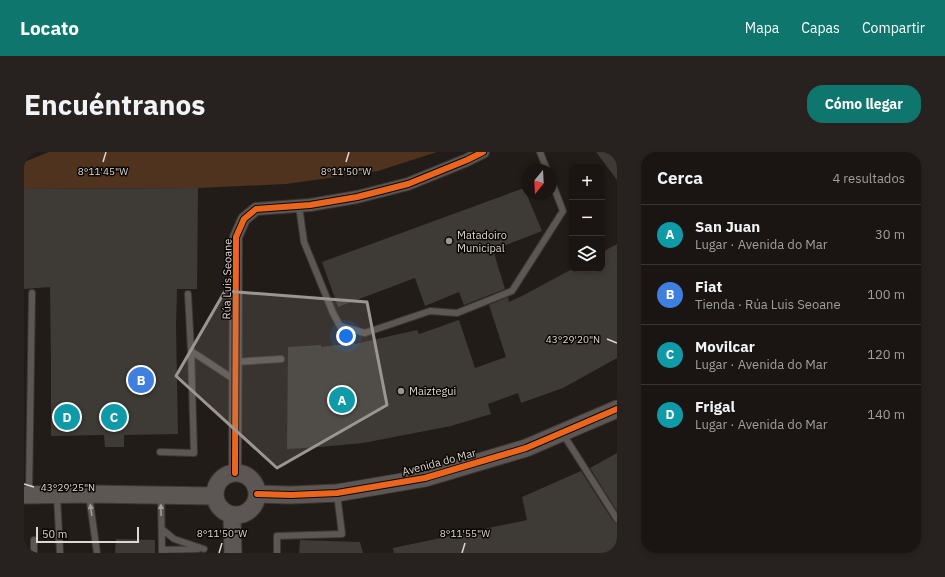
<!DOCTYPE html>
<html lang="es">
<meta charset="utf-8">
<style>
:root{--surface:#1a1512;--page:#272220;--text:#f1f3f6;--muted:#9f9f9f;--line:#383432;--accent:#0f766e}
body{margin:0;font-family:"IBM Plex Sans",sans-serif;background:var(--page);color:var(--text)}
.controls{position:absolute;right:12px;top:12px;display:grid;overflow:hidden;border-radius:8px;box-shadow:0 2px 6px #0003}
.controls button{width:36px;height:36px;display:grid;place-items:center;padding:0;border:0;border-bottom:1px solid var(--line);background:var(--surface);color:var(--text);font:20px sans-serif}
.compass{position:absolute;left:497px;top:12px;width:36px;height:36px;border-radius:50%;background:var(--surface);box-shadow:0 2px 6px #0003;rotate:198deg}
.scale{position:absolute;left:12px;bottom:10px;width:103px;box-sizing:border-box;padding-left:4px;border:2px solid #ded7d2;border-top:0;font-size:11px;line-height:14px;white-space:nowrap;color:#ded7d2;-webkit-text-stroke:3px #0b0705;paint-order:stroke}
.you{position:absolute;left:322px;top:184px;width:14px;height:14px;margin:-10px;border:3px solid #fff;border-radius:50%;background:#1a73e8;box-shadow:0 0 0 6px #1a73e833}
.badge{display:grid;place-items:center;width:26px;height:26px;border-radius:50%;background:var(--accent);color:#fff;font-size:13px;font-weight:700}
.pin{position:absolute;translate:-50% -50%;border:2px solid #fff;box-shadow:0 1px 4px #0006}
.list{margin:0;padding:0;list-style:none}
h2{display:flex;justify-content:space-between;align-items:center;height:52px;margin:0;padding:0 16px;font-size:17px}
h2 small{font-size:13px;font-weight:400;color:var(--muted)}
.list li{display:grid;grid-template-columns:26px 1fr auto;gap:12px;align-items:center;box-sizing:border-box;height:60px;padding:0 16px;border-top:1px solid var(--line)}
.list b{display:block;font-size:15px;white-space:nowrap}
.list p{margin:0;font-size:13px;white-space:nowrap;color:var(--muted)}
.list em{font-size:13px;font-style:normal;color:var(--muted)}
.icon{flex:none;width:22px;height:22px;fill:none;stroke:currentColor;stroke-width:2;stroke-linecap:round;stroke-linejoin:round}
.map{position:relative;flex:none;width:593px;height:401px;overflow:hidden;border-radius:16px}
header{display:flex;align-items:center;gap:24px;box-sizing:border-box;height:56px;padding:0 20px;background:var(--accent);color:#fff}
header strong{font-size:19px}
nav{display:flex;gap:22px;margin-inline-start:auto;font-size:14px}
.intro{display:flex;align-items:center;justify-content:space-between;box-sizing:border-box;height:96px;padding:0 24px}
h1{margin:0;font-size:28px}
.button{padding:10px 18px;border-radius:16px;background:var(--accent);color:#fff;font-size:14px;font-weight:700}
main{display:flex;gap:24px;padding:0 24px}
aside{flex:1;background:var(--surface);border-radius:16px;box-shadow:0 2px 6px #0003}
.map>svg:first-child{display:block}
.green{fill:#4f331e}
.building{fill:#3e3a36}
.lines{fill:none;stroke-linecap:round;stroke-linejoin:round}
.lane-casing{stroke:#3d3835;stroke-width:8}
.street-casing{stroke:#3d3835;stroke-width:14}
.secondary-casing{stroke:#3d3835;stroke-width:19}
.lane{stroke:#5c5754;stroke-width:6}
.street{stroke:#5c5754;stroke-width:12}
.secondary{stroke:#5c5754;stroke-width:17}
.cycleway-casing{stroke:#0b0705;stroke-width:8}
.cycleway{stroke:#eb651d;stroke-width:6}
.oneway{fill:#a49d99}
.marked{fill:#9c9691;fill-opacity:0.2;stroke:#9c9691;stroke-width:3;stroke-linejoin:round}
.ticks{fill:none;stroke:#ded7d2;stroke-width:1.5}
.poi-dot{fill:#9c9691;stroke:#0b0705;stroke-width:1.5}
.labels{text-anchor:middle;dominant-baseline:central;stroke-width:3;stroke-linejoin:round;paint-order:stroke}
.poi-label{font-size:11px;fill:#ded7d2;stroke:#0b0705;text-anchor:start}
.street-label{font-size:11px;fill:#ded7d2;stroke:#0b0705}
.ticks-label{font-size:10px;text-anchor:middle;fill:#ded7d2;stroke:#0b0705;stroke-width:3;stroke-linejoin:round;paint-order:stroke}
</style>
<header>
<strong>Locato</strong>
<nav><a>Mapa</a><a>Capas</a><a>Compartir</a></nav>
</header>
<div class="intro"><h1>Encuéntranos</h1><a class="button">Cómo llegar</a></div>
<main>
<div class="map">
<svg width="593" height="401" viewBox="0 0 593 401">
<rect width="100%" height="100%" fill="#221c18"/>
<!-- green -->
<path class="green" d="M 25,0 L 413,0 L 354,19 L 262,32 L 174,36 L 0,37 L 0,10 Z"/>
<!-- building -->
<path class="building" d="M 572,0 L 593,0 L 593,28 Z
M 174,36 L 173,137 L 153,137 L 152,174 L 154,282 L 100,283 L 100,295 L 81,295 L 80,283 L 27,284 L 27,209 L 26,135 L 0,137 L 0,37 Z
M 500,36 L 518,79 L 469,98 L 481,137 L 440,153 L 435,140 L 401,154 L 391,126 L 314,155 L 298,110 Z
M 593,92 L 593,206 L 539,236 L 497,251 L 494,241 L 464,252 L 467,262 L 427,274 L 339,291 L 296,295 L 263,297 L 264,195 L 297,193 L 297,195 L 331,191 L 331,192 L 393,178 L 395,182 L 435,168 L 451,216 L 482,205 L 465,153 L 484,145 L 485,150 L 500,143 L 548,117 L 578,117 L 578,100 Z
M 593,301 L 593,359 L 566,316 Z
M 557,319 L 589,369 L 593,371 L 593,401 L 370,401 L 369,396 L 503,368 L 498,345 Z
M 92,387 L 131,388 L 131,401 L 91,401 Z
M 276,388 L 336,390 L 339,401 L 275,401 Z"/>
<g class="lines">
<defs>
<path id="lane" d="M 516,0 L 523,18
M 275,54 L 280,90 L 309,161 L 316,174 L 341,181 L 406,159 L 433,161 L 488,139 L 539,59 L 527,28
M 164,142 L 167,199 L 211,228
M 211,210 L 257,207
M 539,282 L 593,367
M 136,300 L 170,301 L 167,199
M 5,341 L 8,141
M 65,343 L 73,401
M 33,344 L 36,401
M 137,345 L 138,401
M 138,377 L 150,387 L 180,397
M 10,388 L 10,401
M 138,398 L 174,397
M 253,401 L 253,384 L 318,382 L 313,342"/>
<path id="street" d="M 211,321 L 212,85 L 220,67 L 232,57 L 286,53 L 333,45 L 384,32 L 443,8 L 459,0"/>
<path id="secondary" d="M191 342a21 21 0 1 1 42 0a21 21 0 1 1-42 0Z
M 233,342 L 267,343 L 313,341 L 401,326 L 502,296 L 593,257
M 0,343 L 65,342 L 191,344
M 208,364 L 209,401"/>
</defs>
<!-- lane casing -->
<use href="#lane" class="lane-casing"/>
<!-- street casing -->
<use href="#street" class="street-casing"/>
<!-- secondary casing -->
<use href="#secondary" class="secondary-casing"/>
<!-- lane -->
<use href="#lane" class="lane"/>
<!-- street -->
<use href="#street" class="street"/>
<!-- secondary -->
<use href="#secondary" class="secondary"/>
<defs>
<path id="cycleway" d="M 211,321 L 212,85 L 220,67 L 232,57 L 286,53 L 333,45 L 384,32 L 443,8 L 459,0
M 233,342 L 267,343 L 313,341 L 401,326 L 502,296 L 593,257"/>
</defs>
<!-- cycleway casing -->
<use href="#cycleway" class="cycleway-casing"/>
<!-- cycleway -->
<use href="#cycleway" class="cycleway"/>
</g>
<!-- one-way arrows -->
<defs><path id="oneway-solid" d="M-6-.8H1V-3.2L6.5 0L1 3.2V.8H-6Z"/></defs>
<g class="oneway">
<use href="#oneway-solid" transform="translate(67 358) rotate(-98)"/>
<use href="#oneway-solid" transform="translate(137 358) rotate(-91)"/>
</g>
<!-- marked area -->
<path class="marked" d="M 201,139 L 343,150 L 363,253 L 253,316 L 152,224 Z"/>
<!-- ticks -->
<path class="ticks" d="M 79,10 L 82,0M 322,10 L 325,0M 583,187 L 593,191M 0,332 L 10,335M 195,401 L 198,391M 438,401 L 441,391"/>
<!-- markers -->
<g class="poi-dot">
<circle cx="425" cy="89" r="4"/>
<circle cx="377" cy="239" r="4"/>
</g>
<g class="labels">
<!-- poi labels -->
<g class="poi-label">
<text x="433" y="83">Matadoiro<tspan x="433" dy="13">Municipal</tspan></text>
<text x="385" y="239">Maiztegui</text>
</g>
<!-- street labels -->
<g class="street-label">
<text transform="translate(203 127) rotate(-89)">Rúa Luis Seoane</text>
<text transform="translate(415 310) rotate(-15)">Avenida do Mar</text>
</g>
</g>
<g class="ticks-label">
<text x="79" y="23">8°11'45"W</text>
<text x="322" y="23">8°11'50"W</text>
<text x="549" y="191">43°29'20"N</text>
<text x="44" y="339">43°29'25"N</text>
<text x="198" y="385">8°11'50"W</text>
<text x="441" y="385">8°11'55"W</text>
</g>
</svg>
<div class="controls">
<button>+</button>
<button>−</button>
<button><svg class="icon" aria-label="layers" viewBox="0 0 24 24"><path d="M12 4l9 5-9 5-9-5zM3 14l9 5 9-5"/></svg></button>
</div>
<svg class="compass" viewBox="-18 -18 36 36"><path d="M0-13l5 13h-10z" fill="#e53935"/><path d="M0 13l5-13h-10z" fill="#9f9f9f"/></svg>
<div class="scale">50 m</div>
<div class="you"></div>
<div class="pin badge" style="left:318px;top:248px;background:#0f9aa8">A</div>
<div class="pin badge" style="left:117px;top:228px;background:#3f7fe0">B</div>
<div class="pin badge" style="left:90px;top:265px;background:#0f9aa8">C</div>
<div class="pin badge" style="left:43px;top:265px;background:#0f9aa8">D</div>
</div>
<aside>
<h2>Cerca<small>4 resultados</small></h2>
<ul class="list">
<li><span class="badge" style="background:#0f9aa8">A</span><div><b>San Juan</b><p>Lugar · Avenida do Mar</p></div><em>30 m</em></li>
<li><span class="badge" style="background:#3f7fe0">B</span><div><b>Fiat</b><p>Tienda · Rúa Luis Seoane</p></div><em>100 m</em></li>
<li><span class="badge" style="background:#0f9aa8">C</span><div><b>Movilcar</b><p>Lugar · Avenida do Mar</p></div><em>120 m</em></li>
<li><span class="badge" style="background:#0f9aa8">D</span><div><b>Frigal</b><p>Lugar · Avenida do Mar</p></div><em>140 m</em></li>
</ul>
</aside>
</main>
